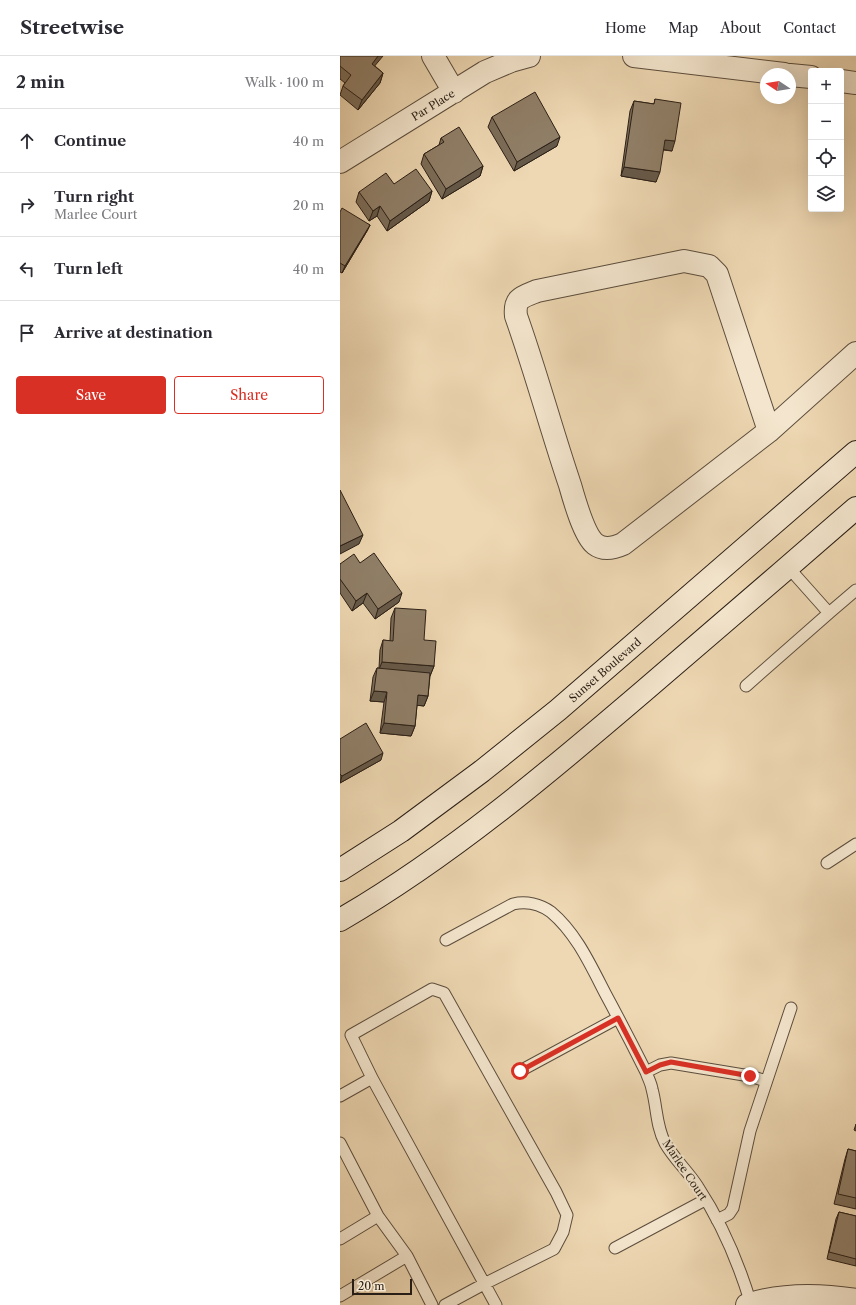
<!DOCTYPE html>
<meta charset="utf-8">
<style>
:root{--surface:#fff;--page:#f7f7f7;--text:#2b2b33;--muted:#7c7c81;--line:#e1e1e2;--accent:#d93025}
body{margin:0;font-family:"Libre Caslon Text",serif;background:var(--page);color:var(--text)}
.controls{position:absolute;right:12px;top:12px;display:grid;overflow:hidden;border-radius:4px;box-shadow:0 4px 16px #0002}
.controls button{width:36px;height:36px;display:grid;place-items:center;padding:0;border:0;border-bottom:1px solid var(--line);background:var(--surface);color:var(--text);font:20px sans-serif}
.compass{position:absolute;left:420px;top:12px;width:36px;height:36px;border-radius:50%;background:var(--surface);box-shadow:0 4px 16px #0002;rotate:282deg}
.scale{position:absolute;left:12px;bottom:10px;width:60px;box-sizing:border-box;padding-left:4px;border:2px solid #2a1f16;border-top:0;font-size:11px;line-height:14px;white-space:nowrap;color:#2a1f16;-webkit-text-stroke:3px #f4e6ce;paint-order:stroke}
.stop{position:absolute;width:12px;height:12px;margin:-9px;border:3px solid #d93025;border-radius:50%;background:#fff}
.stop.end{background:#d93025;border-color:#fff;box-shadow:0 1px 4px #0008}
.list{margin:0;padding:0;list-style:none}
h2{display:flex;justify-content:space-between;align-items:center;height:52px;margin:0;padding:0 16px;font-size:17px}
h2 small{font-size:13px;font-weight:400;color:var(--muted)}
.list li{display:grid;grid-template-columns:26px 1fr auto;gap:12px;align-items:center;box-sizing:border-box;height:64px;padding:0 16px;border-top:1px solid var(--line)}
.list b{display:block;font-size:15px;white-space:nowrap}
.list p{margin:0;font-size:13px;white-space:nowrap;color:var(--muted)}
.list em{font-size:13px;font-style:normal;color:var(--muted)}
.actions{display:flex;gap:8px;padding:12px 16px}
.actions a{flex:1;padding:9px 0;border:1px solid var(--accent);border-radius:4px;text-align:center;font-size:14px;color:var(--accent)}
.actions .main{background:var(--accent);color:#fff}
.icon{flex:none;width:22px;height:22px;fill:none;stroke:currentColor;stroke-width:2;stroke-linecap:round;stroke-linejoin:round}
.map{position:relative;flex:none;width:516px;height:1249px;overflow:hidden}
header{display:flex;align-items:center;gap:24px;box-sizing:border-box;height:56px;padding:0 20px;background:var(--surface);border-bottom:1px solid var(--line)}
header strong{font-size:19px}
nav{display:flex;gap:22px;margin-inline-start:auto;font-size:14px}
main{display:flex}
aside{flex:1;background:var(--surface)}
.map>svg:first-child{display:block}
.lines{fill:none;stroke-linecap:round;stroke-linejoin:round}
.lane-casing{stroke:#5b4d3d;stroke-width:13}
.street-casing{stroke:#5b4d3d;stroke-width:24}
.secondary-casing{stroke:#2a1f16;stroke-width:24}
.lane{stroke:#f4e6ce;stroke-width:11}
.street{stroke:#f4e6ce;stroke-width:22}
.secondary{stroke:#f4e6ce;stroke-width:22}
.wall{fill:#7c6d59;stroke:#2a1f16}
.shaded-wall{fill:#655949;stroke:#2a1f16}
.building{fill:#907f68;stroke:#2a1f16}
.route{stroke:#d93025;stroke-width:5}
.labels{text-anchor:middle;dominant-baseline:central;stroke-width:4;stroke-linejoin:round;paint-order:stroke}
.street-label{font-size:11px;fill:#2a1f16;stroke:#f4e6ce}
</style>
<header>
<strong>Streetwise</strong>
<nav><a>Home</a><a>Map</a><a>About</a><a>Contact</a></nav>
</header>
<main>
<aside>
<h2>2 min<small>Walk · 100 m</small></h2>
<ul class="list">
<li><svg class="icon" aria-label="ahead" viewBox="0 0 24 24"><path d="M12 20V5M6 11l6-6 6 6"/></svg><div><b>Continue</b></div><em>40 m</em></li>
<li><svg class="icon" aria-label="right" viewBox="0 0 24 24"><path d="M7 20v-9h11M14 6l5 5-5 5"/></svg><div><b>Turn right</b><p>Marlee Court</p></div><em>20 m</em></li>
<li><svg class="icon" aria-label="left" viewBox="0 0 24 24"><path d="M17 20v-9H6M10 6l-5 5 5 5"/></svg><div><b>Turn left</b></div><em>40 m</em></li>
<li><svg class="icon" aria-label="arrive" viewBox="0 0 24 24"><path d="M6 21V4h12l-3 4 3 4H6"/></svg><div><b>Arrive at destination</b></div></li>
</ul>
<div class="actions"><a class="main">Save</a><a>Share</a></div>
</aside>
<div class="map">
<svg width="516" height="1249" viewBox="0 0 516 1249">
<rect width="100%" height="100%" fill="#eed8b3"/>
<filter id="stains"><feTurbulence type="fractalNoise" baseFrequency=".005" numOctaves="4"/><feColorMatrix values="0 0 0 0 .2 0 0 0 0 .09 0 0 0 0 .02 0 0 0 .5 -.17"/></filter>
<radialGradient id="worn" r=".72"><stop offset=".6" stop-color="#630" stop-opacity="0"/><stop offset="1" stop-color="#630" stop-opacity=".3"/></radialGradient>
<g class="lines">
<defs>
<path id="lane" d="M 489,557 L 516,534
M 406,630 L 489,557 L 448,511
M 487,807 L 516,788
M 106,884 L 173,848 C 186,845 200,848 211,856 C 236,877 250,908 265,937 C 279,963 293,990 306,1016 C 308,1022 311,1027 312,1033 C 317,1051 316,1070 325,1087 C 334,1103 348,1115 358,1131 C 381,1166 399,1208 411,1248
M 180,1015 L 278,962
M 306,1016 L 320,1009 L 331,1007 L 410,1020 L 426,1025
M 32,1022 L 11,979 L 92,933 L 104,937 L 216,1136 L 227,1159 L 223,1176 L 214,1193 L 144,1228 L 105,1249
M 0,1040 L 32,1022 L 156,1249
M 0,1087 L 38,1160 L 0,1183
M 38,1160 L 67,1200
M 377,1164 L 389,1158 L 393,1152 L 410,1075 L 451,952
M 275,1192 L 365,1144
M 0,1240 L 67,1200 L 92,1249"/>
<path id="street" d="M 93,0 L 114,36
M 294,0 L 444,18
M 450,19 L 471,21
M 501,25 L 516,27
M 0,106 L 145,16 L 171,5 L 189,0
M 429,375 L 377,218 L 369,210 L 344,205 L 197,235 C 182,241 174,242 176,260 C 196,316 211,373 230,429 C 234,443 244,479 255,488 C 264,495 274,492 283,488 L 429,375 L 516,297
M 407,1249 C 443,1237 479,1238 516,1244"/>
<path id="secondary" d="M 0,814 L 61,775 L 142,715 L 218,654 L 516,396
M 0,864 C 110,800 208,717 305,634 C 375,574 446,513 516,452"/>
</defs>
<!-- lane casing -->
<use href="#lane" class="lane-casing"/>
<!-- street casing -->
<use href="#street" class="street-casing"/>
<!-- secondary casing -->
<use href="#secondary" class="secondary-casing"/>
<!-- lane -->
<use href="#lane" class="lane"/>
<!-- street -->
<use href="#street" class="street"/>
<!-- secondary -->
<use href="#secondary" class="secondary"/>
</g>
<!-- wall -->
<path class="wall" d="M 0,0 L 35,10 L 43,17 L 40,27 L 18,54 L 0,39 L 3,30 L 5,27 L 0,23 Z
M 315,43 L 332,95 L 323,94 L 316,126 L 281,120 L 290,55 L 294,45 L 314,48 Z
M 152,61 L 217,90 L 174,115 L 148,71 Z
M 101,82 L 143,110 L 140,120 L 102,143 L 81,108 L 84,98 L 99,89 Z
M 54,128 L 92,135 L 89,145 L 47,175 L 37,160 L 29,165 L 16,146 L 19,136 Z
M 0,156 L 30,169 L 27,175 L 2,217 L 0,216 Z
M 20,507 L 59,546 L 35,563 L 23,547 L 12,555 L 0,537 L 0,508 Z
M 55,552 L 84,584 L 94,610 L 90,620 L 88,640 L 84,650 L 77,649 L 75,670 L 71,680 L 40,677 L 44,646 L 30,645 L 33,621 L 37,612 L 39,612 L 40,594 L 43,584 L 50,585 L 51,562 Z
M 0,683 L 41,704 L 0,727 Z
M 516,1068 L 516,1075 L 514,1074 Z
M 508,1093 L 516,1095 L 516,1153 L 494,1148 L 505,1103 Z
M 499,1156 L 516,1160 L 516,1210 L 487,1203 L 496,1163 Z"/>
<!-- shaded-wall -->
<path class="shaded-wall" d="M 38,0 L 43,0 L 28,18 L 32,8 Z
M 43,17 L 40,27 L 18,54 L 22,44 Z
M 220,81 L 217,90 L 174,115 L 177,106 Z
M 325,84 L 335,85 L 332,95 L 321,93 Z
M 143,110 L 140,120 L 102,143 L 106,133 Z
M 284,111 L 320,116 L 316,126 L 281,120 Z
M 92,135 L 89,145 L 47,175 L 50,165 Z
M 40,150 L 37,160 L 29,165 L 33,155 Z
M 30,169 L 27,175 L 2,217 L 5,210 Z
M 23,479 L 19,488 L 0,498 L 0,490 Z
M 27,537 L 23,547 L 12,555 L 16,545 Z
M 62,537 L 59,546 L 35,563 L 38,553 Z
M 42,606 L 94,610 L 90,620 L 38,616 Z
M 34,635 L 47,636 L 44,646 L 30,645 Z
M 78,639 L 88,640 L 84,650 L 74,649 Z
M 44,667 L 75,670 L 71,680 L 40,677 Z
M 43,697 L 41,704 L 0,727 L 2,720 Z"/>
<!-- building -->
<path class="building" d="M 0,0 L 38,0 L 32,8 L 43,17 L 22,44 L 3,30 L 11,19 L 0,10 Z
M 195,36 L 220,81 L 177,106 L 152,61 Z
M 315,43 L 341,47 L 335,85 L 325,84 L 320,116 L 284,111 L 294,45 L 314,48 Z
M 119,71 L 143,110 L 106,133 L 84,98 L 104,86 L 101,82 Z
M 76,113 L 92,135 L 50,165 L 40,150 L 33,155 L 19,136 L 46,117 L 54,128 Z
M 2,152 L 30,169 L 5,210 L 0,207 L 0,156 Z
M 0,434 L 23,479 L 0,490 Z
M 34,497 L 62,537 L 38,553 L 27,537 L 16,545 L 0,523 L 0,508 L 14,498 L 20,507 Z
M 55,552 L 86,554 L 84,584 L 96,585 L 94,610 L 42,606 L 43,584 L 53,585 Z
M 37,612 L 90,617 L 88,640 L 78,639 L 75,670 L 44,667 L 47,636 L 34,635 Z
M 26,667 L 43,697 L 2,720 L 0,718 L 0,683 Z
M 508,1093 L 516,1095 L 516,1142 L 498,1138 Z
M 499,1156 L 516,1160 L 516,1203 L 489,1196 Z"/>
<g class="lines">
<!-- route -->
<path class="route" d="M 180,1015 L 278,962 L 306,1016 L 320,1009 L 331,1006 L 410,1020"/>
</g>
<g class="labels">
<!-- street labels -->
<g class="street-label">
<text transform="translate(93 49) rotate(-32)">Par Place</text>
<text transform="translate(265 614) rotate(-41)">Sunset Boulevard</text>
<text transform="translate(345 1114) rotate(56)">Marlee Court</text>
</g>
</g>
<rect width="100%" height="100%" filter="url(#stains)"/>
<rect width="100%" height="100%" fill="url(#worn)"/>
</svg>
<div class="controls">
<button>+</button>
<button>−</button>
<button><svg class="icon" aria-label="locate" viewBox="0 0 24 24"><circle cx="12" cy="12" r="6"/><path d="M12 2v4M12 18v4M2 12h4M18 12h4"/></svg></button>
<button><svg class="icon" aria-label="layers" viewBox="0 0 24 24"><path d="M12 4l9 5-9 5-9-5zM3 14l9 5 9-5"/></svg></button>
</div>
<svg class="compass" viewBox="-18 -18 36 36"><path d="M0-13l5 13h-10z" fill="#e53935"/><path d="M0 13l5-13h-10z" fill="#7c7c81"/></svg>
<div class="scale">20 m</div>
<div class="stop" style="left:180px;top:1015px"></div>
<div class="stop end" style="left:410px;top:1020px"></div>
</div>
</main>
